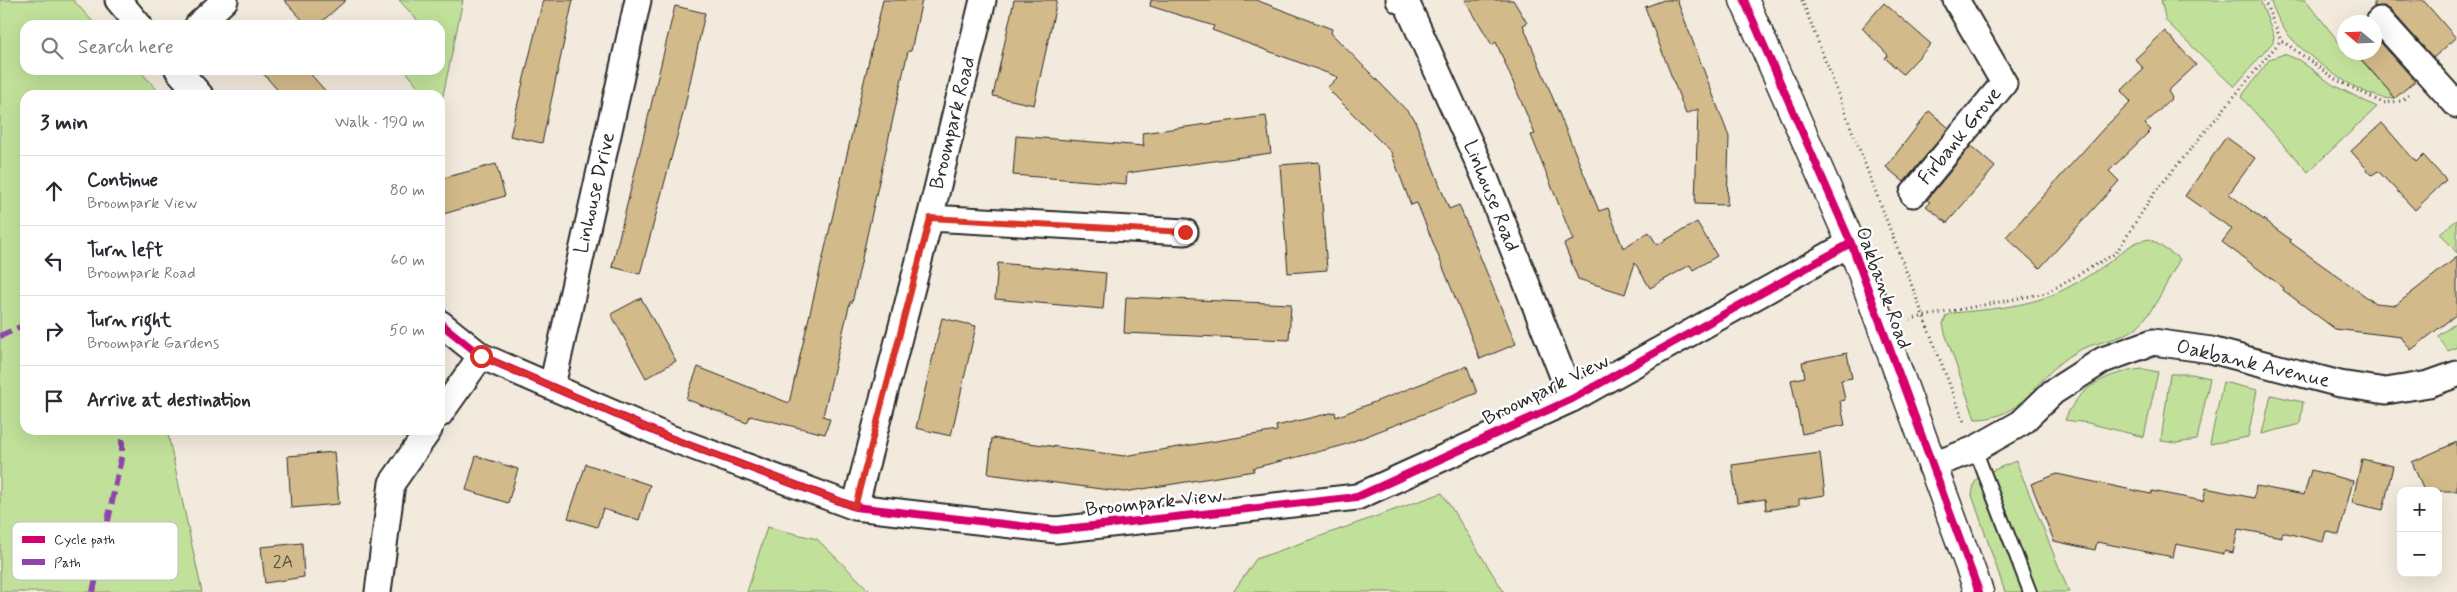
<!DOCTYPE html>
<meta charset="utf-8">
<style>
:root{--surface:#fff;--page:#f7f7f7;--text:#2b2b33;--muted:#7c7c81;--line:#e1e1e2}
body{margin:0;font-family:Mynerve,sans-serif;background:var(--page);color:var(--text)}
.controls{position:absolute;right:15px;bottom:15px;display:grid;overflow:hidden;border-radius:10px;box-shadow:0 5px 20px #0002}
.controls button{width:45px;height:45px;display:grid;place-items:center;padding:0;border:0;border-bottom:1px solid var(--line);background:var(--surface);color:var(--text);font:25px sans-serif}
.compass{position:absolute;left:2337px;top:15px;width:45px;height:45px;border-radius:50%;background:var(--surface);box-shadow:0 5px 20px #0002;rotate:289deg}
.stop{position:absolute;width:15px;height:15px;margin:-11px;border:4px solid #d93025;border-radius:50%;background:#fff}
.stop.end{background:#d93025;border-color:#fff;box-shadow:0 1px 5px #0008}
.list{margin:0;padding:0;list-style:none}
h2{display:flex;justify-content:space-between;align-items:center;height:65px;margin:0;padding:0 20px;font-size:21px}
h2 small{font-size:16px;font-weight:400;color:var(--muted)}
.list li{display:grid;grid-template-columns:32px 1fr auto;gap:15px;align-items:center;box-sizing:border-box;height:70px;padding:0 20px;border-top:1px solid var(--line)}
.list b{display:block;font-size:19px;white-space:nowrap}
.list p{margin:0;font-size:16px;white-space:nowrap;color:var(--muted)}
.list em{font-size:16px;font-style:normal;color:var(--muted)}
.icon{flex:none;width:28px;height:28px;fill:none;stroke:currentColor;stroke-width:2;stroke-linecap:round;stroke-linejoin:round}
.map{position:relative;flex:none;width:2457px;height:592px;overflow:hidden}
.search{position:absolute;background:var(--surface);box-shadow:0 5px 20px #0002;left:20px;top:20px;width:425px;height:55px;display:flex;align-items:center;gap:12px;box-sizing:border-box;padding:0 18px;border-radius:15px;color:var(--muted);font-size:19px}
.panel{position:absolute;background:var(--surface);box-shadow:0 5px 20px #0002;left:20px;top:90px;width:425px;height:345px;border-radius:15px}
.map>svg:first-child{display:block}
.green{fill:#c1e19a;stroke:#768662}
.building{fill:#d3ba8a;stroke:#2b2b2b}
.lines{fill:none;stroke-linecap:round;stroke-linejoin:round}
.lane-casing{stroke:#2b2b2b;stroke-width:16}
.street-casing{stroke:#2b2b2b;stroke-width:29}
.secondary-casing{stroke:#2b2b2b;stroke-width:31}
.path{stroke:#2b2b2b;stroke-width:3;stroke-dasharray:1 4;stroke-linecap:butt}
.lane{stroke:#fff;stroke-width:12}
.street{stroke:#fff;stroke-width:25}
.secondary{stroke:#fff;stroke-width:28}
.quiet{stroke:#8e44ad;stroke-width:6;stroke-dasharray:12 6;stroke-linecap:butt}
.cycleway-casing{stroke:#fff;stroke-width:11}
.cycleway{stroke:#d6006c;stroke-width:8}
.route{stroke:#d93025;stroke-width:6}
.labels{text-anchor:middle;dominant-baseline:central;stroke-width:4.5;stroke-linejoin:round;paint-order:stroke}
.number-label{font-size:18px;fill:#554f43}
.street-label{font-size:20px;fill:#2b2b2b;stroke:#fff}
.key{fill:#fff;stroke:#bfbfbf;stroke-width:1}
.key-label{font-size:14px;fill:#2b2b2b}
</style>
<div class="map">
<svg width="2457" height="592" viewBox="0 0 2457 592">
<rect width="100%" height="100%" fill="#f2eadc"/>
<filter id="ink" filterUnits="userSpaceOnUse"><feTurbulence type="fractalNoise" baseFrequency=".02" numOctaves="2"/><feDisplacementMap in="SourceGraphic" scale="10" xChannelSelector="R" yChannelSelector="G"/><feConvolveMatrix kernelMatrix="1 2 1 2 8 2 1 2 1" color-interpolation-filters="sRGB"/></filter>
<g filter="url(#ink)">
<!-- green -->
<path class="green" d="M 0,0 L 73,0 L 96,25 L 25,25 L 25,70 L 139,70 L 162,95 L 25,95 L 25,430 L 167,430 L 202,592 L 0,592 Z
M 399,0 L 463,0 L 440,110 L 440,95 L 425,95 L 405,70 L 440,70 L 440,25 L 419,25 L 420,23 Z
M 2161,0 L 2260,0 L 2274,36 L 2273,42 L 2234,87 L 2166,21 Z
M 2270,0 L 2306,0 L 2341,45 L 2344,43 L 2344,52 L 2355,53 L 2395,98 C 2369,104 2310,59 2293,40 C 2282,29 2276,14 2270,0 Z
M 2284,54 L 2299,60 L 2333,85 L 2377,107 L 2308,172 L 2241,97 L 2270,59 Z
M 2457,220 L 2457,253 L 2440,233 Z
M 2150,239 L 2180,259 C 2167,281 2156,309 2137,327 C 2119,342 2093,341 2074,353 C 2037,374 2024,420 1975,419 L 1945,333 L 1943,324 L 1946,316 L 1953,313 C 1991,309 2030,307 2065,289 C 2079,282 2095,272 2108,263 C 2123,252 2131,241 2150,239 Z
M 2457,322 L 2457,347 L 2448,351 L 2438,336 Z
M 2143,369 L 2158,372 L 2144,437 L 2088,423 L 2065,420 C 2077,387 2109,372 2143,369 Z
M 2170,374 L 2192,374 L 2210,378 L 2197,440 L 2176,443 L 2161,441 Z
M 2223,382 L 2257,390 L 2248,437 L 2210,444 Z
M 2271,395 L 2303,402 L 2300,424 L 2262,434 Z
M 2016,461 L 2069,592 L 2005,592 L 1972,495 L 1974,484 L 1979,476 Z
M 1442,493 L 1504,592 L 1233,592 L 1256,559 Z
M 767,527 L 817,539 L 871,592 L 747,592 Z"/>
<!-- building -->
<path class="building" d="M 284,0 L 346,0 L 318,25 L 307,25 Z
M 543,0 L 573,0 L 542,143 L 510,136 Z
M 883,0 L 922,0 L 911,51 L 908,51 L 852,303 L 850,302 L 823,416 L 830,419 L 825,434 L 750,416 L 747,423 L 686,399 L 698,367 L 789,403 Z
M 1014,0 L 1057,0 L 1034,105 L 993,96 Z
M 1151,0 L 1256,0 L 1332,29 L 1331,33 L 1414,118 L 1449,209 L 1459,205 L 1516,344 L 1480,359 L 1417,203 L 1411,205 L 1391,152 L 1327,88 L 1338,77 L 1212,30 L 1214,26 L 1150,6 Z
M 1465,0 L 1513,0 L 1527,23 L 1523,25 L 1599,211 L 1608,208 L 1623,248 L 1649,232 L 1657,245 L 1697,222 L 1717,256 L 1693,270 L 1690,265 L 1650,288 L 1635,263 L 1625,294 L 1578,279 L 1564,244 L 1573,240 L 1531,135 L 1535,134 L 1496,42 L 1492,45 Z
M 1664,0 L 1677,0 L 1729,137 L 1727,205 L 1695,204 L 1698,109 L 1686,114 L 1645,7 Z
M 2374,0 L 2423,0 L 2456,38 L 2433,58 L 2391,10 L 2384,6 L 2374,7 Z
M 1884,3 L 1931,44 L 1903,74 L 1885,58 L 1888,55 L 1862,28 Z
M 675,6 L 705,13 L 684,110 L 640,274 L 612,267 Z
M 2165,31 L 2196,65 L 2168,91 L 2172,98 L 2145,124 L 2151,130 L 2109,171 L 2119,181 L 2040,268 L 2006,237 L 2104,128 L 2131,102 L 2121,91 L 2144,69 L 2135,59 Z
M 2374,35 L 2415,81 L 2395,98 L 2355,52 L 2374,52 Z
M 260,70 L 307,70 L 329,95 L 282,95 Z
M 1929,111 L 1949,128 L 1904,182 L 1886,167 Z
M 1266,116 L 1271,153 L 1127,173 L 1126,184 L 1013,175 L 1016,136 L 1144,146 L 1142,133 Z
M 2382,123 L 2416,162 L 2423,155 L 2446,180 L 2415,210 L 2378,171 L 2372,175 L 2351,151 Z
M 2226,137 L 2255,158 L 2229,194 L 2291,240 L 2290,242 L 2375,303 L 2396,305 L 2457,257 L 2457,314 L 2411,350 L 2401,337 L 2335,329 L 2283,290 L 2284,288 L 2222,242 L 2232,229 L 2185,196 Z
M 1971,146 L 1995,167 L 1947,223 L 1926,206 L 1930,202 L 1927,200 Z
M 1319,162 L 1327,270 L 1288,273 L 1280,165 Z
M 496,164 L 505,196 L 440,215 L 440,179 Z
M 998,263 L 1106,273 L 1103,309 L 995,299 Z
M 1126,297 L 1291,304 L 1289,340 L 1124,333 Z
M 641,298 L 676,361 L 646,378 L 611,314 Z
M 942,318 L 976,326 L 951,436 L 916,428 Z
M 1847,353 L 1852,378 L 1841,380 L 1845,400 L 1840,401 L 1845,425 L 1802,434 L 1791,380 L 1805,377 L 1802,362 Z
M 1467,366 L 1477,393 L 1341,446 L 1253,468 L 1254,471 L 1124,492 L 988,474 L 992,438 L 1124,456 L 1277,431 L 1276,426 L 1335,412 L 1336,417 Z
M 2457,442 L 2457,491 L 2424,491 L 2412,462 Z
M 334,452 L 339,504 L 291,508 L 288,456 Z
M 1820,453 L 1825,495 L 1799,499 L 1799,505 L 1766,510 L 1765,499 L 1737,503 L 1732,465 Z
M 476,456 L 518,469 L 508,503 L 466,490 Z
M 2362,459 L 2393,466 L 2383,510 L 2352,503 Z
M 586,464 L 650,485 L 639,520 L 603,509 L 597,527 L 568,518 Z
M 2311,470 L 2353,481 L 2339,535 L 2326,531 L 2323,542 L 2282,532 L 2282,537 L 2238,529 L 2233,553 L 2225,551 L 2224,554 L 2176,544 L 2173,557 L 2097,542 L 2095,550 L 2054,541 L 2031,484 L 2057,474 L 2151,494 L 2152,491 L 2203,501 L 2206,488 L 2254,498 L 2256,486 L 2304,495 Z
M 302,543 L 304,577 L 265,583 L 261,547 Z"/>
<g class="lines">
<defs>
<path id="lane" d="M 1975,449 L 2030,592"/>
<path id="street" d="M 118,0 L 139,25
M 1399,0 L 1407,4 L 1484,175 L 1572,399
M 2380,20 L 2457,105
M 198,25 L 225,0
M 178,70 L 200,95
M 1913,194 L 2004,83 L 1956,0
M 930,218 L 1185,232
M 440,323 L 481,356 L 670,438 L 855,507 L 1056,530 L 1357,497 L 1572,399 L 1851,243
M 552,386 L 638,0
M 440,414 L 481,356
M 1931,466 L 1975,449 L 2021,423 L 2053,392 L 2103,360 L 2153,342 L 2211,350 L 2340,384 L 2386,391 L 2429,384 L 2457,374
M 855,507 L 930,218 L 983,0
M 378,592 L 392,483 L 429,430"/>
<path id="secondary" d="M 1744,0 L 1851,243 L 1979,592"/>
</defs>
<!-- lane casing -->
<use href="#lane" class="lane-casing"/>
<!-- street casing -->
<use href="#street" class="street-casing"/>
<!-- secondary casing -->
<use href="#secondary" class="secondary-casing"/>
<!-- path -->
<path class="path" d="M 1802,0 L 1964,422
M 2264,0 L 2281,40 L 2335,79 L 2383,103 L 2401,101 L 2409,95
M 1910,319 L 2046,293 L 2116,253 L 2155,192 L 2281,40"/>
<!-- lane -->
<use href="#lane" class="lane"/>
<!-- street -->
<use href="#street" class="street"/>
<!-- secondary -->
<use href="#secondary" class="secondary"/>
<!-- quiet -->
<path class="quiet" d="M 0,336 L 25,325
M 93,592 L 122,454 L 122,430"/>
<defs>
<path id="cycleway" d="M 1744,0 L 1851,243 L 1979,592
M 440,323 L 481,356 L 670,438 L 855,507 L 1056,530 L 1357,497 L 1572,399 L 1851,243"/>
</defs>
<!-- cycleway casing -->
<use href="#cycleway" class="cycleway-casing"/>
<!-- cycleway -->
<use href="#cycleway" class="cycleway"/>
</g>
</g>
<g class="lines" filter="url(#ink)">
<!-- route -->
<path class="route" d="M 481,356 L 670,438 L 855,507 L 930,218 L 1185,232"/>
</g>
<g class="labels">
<!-- number labels -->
<g class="number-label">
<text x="283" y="562">2A</text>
</g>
<!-- street labels -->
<g class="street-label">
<text transform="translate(953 123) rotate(-76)">Broompark Road</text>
<text transform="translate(1960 136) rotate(-51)">Firbank Grove</text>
<text transform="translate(595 193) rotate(-77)">Linhouse Drive</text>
<text transform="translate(1491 196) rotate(68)">Linhouse Road</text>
<text transform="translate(1883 288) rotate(70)">Oakbank Road</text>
<text transform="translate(2253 364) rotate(13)">Oakbank Avenue</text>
<text transform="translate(1546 390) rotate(-26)">Broompark View</text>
<text transform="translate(1154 503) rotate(-6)">Broompark View</text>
</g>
</g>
<!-- legend -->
<rect x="12" y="522" width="166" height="58" rx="8" class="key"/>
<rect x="22" y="536" width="23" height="7" fill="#d6006c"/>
<rect x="22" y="559" width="23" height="6" fill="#8e44ad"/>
<g class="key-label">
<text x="54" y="544">Cycle path</text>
<text x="54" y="567">Path</text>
</g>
</svg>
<div class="controls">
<button>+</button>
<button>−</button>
</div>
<svg class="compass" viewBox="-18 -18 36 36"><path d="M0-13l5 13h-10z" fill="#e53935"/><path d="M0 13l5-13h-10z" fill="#7c7c81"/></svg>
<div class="stop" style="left:481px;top:356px"></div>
<div class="stop end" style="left:1185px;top:232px"></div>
<div class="search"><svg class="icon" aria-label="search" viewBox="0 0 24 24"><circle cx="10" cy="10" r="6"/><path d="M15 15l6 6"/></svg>Search here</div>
<section class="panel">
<h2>3 min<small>Walk · 190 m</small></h2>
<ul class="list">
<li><svg class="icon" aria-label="ahead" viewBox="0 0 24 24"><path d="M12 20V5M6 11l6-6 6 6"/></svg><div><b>Continue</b><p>Broompark View</p></div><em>80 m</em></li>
<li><svg class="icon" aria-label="left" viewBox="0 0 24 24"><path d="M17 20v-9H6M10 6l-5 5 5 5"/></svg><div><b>Turn left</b><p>Broompark Road</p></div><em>60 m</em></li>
<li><svg class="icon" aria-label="right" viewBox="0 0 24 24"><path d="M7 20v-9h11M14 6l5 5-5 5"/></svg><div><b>Turn right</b><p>Broompark Gardens</p></div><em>50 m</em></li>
<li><svg class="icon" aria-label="arrive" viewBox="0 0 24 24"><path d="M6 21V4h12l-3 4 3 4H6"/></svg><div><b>Arrive at destination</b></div></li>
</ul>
</section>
</div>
